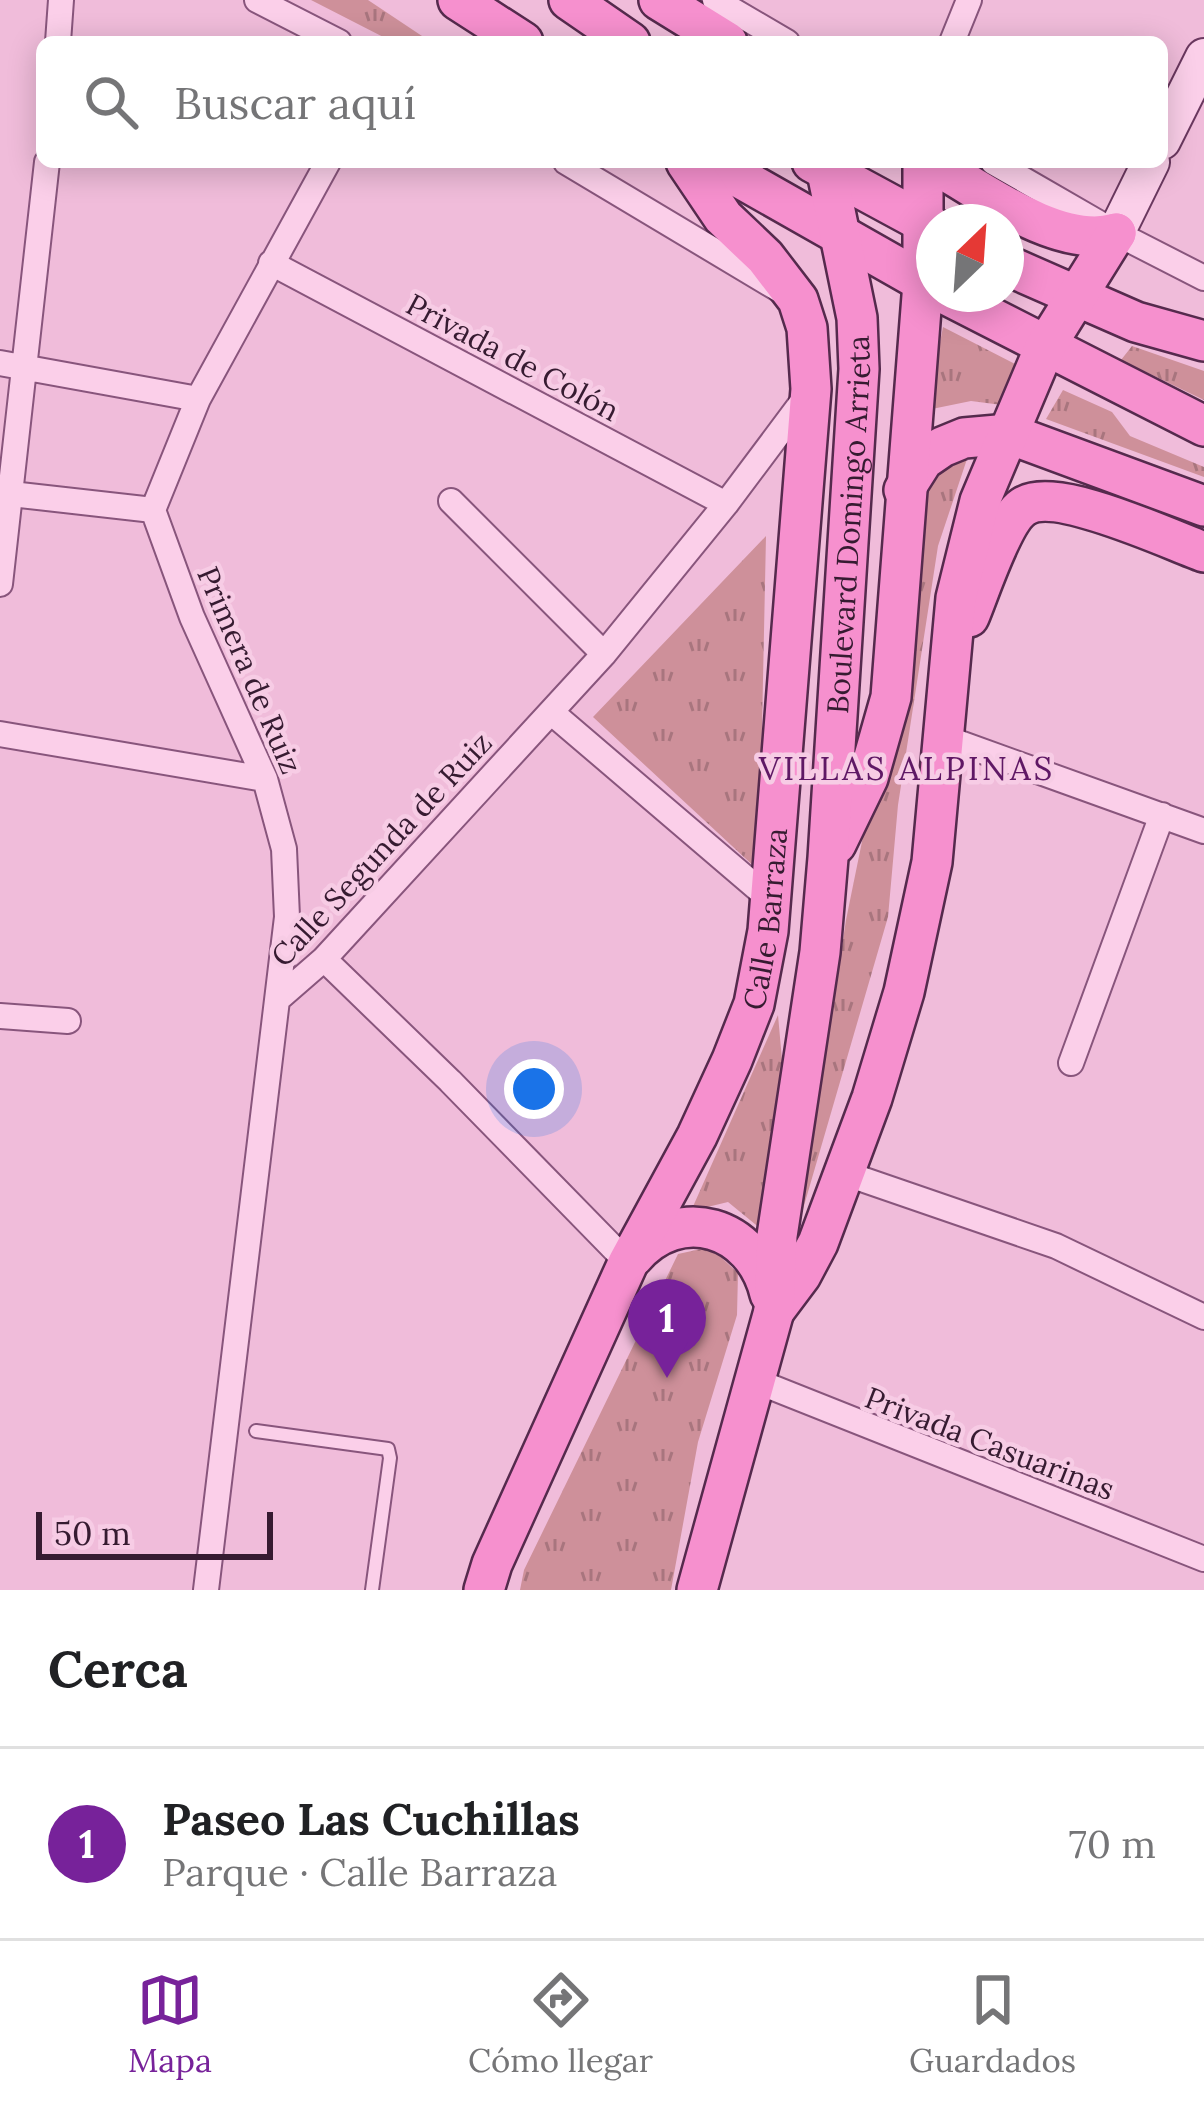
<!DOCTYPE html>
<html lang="es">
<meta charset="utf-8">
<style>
:root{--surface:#fff;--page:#f2f2f2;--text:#202124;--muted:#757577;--line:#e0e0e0;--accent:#77229a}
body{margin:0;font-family:Lora,serif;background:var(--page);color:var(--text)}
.compass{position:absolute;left:916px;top:204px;width:108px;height:108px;border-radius:50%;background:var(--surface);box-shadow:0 6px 30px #0003;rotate:25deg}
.scale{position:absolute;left:36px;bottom:30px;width:237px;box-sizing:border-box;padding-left:12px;border:6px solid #361b31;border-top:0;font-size:33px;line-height:42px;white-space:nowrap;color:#361b31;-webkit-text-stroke:9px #f7cce5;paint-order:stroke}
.you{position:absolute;left:534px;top:1089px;width:42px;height:42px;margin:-30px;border:9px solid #fff;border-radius:50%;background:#1a73e8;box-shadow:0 0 0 18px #1a73e833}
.badge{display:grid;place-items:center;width:78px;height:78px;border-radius:50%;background:var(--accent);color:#fff;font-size:39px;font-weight:700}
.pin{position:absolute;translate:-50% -99px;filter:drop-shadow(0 3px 6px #0008)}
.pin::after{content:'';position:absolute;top:63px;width:42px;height:36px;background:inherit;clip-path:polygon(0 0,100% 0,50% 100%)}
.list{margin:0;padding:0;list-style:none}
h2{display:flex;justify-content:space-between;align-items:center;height:156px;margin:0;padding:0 48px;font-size:51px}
h2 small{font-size:39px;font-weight:400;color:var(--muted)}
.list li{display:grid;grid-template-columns:78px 1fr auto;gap:36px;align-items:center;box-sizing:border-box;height:192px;padding:0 48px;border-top:3px solid var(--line)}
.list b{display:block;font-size:45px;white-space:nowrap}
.list p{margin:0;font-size:39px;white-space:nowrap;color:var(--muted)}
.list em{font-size:39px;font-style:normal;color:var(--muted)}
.icon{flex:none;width:66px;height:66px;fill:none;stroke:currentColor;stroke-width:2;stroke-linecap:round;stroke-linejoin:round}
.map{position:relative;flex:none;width:1204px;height:1590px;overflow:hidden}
.search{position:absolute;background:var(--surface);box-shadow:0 6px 30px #0003;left:36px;right:36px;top:36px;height:132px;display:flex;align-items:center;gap:30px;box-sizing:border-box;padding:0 42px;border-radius:18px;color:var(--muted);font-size:45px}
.sheet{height:348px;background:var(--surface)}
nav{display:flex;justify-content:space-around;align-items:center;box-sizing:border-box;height:168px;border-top:3px solid var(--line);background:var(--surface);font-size:33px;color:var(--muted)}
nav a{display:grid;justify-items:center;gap:6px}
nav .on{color:var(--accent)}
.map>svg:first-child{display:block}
.grass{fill:url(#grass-tufts)}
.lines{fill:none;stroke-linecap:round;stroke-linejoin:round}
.lane-casing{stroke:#88557c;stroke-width:16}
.street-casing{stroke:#88557c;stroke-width:28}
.secondary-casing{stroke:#6a385f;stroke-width:40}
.primary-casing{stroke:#552a4d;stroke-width:44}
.lane{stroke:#fbcfe9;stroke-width:12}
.street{stroke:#fbcfe9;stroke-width:24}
.secondary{stroke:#fbcfe9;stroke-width:36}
.primary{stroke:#f690ce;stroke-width:39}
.labels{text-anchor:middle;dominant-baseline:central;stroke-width:9;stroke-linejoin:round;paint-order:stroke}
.street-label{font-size:30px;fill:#361b31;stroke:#f7cce5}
.neighbourhood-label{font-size:33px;letter-spacing:3px;fill:#5f1865;stroke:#f7cce5}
</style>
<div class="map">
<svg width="1204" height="1590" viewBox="0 0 1204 1590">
<defs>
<pattern id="grass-tufts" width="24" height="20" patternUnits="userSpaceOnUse" patternTransform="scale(3)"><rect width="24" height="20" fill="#ce909a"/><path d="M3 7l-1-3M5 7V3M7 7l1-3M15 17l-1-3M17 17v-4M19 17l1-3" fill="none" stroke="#a8757e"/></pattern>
</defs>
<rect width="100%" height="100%" fill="#f0bcda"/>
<!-- grass -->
<path class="grass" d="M 311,0 L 368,0 L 431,42 L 393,42 Z
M 943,327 L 1019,366 L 1002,405 L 971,401 L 927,410 Z
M 1132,346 L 1204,371 L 1204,400 L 1121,360 Z
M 1063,390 L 1112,412 L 1130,436 L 1204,467 L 1204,477 L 1046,419 Z
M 970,450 L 938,546 L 898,805 L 888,917 L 801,1216 L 846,920 L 879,758 L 925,475 Z
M 766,536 L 759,871 L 593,717 Z
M 778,1015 L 783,1071 L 761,1229 L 728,1202 L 691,1211 Z
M 710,1247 L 738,1273 L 737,1315 L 698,1442 L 671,1590 L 520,1590 L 524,1570 L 678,1254 Z"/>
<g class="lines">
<defs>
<path id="lane" d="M 256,1431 L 388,1449 L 390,1458 L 372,1590"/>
<path id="street" d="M 257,0 L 339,42
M 715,0 L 787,42
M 58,42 L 61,0
M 952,42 L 969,0
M 566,162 L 780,290
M 993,162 L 1116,233 L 1204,278
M 271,263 L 726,504
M 0,363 L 198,399
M 11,494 L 153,510
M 451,501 L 604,654
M 153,510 L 192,617 L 265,779 L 284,849 L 287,917 L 206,1590
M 153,510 L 198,399 L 328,162
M 0,584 L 47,162
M 551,712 L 770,899
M 0,734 L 265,779
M 943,737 L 1204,831
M 324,959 L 450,1081 L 628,1263
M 278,999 L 324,959 L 604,654 L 726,504 L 806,397
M 0,1016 L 68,1021
M 1071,1063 L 1162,815
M 844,1173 L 1056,1246 L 1204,1317
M 756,1381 L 1204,1559"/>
<path id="secondary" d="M 1162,141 L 1204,57
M 1116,233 L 1151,162"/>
<g id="primary">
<path d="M 458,0 L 523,42"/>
<path d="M 569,0 L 630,42"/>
<path d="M 659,0 L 727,42"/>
<path d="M 712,162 L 934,288"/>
<path d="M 812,162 L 934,228"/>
<path d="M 931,162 C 980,190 1059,250 1116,233"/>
<path d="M 1006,265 L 1136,322 L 1204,341"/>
<path d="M 945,294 L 1204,426"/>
<path d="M 904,490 L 923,460 L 942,447 L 964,438 L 1009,434 L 1204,506"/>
<path d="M 969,617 C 980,591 1002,521 1023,507 C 1055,485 1168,539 1204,552"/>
<path d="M 836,844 L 868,778 L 891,697 L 923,283 L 923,162"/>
<path d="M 633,1257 C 679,1203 754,1226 770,1294"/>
<path d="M 774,1311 L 801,1275 L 818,1243 L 872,1098 L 904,992 L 932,862 L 956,598 L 980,501 L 1045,347 L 1116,233"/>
<path id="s1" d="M 484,1590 L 492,1564 L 628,1263 L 697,1136 L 732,1060 L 754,1004 L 768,931 L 811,389 L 807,328 L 798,300 L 765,257 L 723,217 L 686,162"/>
<path id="s2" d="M 697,1590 L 774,1311 L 777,1236 L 820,952 L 828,858 L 859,369 L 857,318 L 827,172"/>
</g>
</defs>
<!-- lane casing -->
<use href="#lane" class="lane-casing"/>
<!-- street casing -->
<use href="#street" class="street-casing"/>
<!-- secondary casing -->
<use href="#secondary" class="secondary-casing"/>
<!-- primary casing -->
<use href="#primary" class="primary-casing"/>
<!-- lane -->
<use href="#lane" class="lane"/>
<!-- street -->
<use href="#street" class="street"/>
<!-- secondary -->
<use href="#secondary" class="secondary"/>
<!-- primary -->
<use href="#primary" class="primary"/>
</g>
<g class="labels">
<!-- street labels -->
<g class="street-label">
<text transform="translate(513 357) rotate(28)">Privada de Colón</text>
<text stroke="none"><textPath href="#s2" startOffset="1080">Boulevard Domingo Arrieta</textPath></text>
<text transform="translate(250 670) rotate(67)">Primera de Ruiz</text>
<text transform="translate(381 849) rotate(-47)">Calle Segunda de Ruiz</text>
<text stroke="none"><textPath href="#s1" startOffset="732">Calle Barraza</textPath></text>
<text transform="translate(990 1443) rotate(21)">Privada Casuarinas</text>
</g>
<!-- neighbourhood labels -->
<g class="neighbourhood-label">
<text x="907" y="768">VILLAS ALPINAS</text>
</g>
</g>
</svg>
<svg class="compass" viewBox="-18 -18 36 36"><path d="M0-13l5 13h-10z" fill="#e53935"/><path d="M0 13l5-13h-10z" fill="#757577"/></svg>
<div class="scale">50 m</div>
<div class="you"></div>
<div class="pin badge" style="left:667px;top:1378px">1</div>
<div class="search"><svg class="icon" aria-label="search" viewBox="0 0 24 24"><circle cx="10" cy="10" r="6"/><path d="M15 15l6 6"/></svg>Buscar aquí</div>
</div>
<section class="sheet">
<h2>Cerca<small></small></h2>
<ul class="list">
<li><span class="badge">1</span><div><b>Paseo Las Cuchillas</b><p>Parque · Calle Barraza</p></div><em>70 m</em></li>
</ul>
</section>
<nav>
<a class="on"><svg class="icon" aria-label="map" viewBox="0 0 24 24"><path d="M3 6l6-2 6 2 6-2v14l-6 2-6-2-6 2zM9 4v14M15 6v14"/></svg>Mapa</a>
<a><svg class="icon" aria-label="directions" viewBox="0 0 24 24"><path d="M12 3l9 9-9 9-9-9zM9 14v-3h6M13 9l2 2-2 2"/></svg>Cómo llegar</a>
<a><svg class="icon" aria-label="saved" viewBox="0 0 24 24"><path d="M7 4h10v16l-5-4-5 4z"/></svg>Guardados</a>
</nav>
